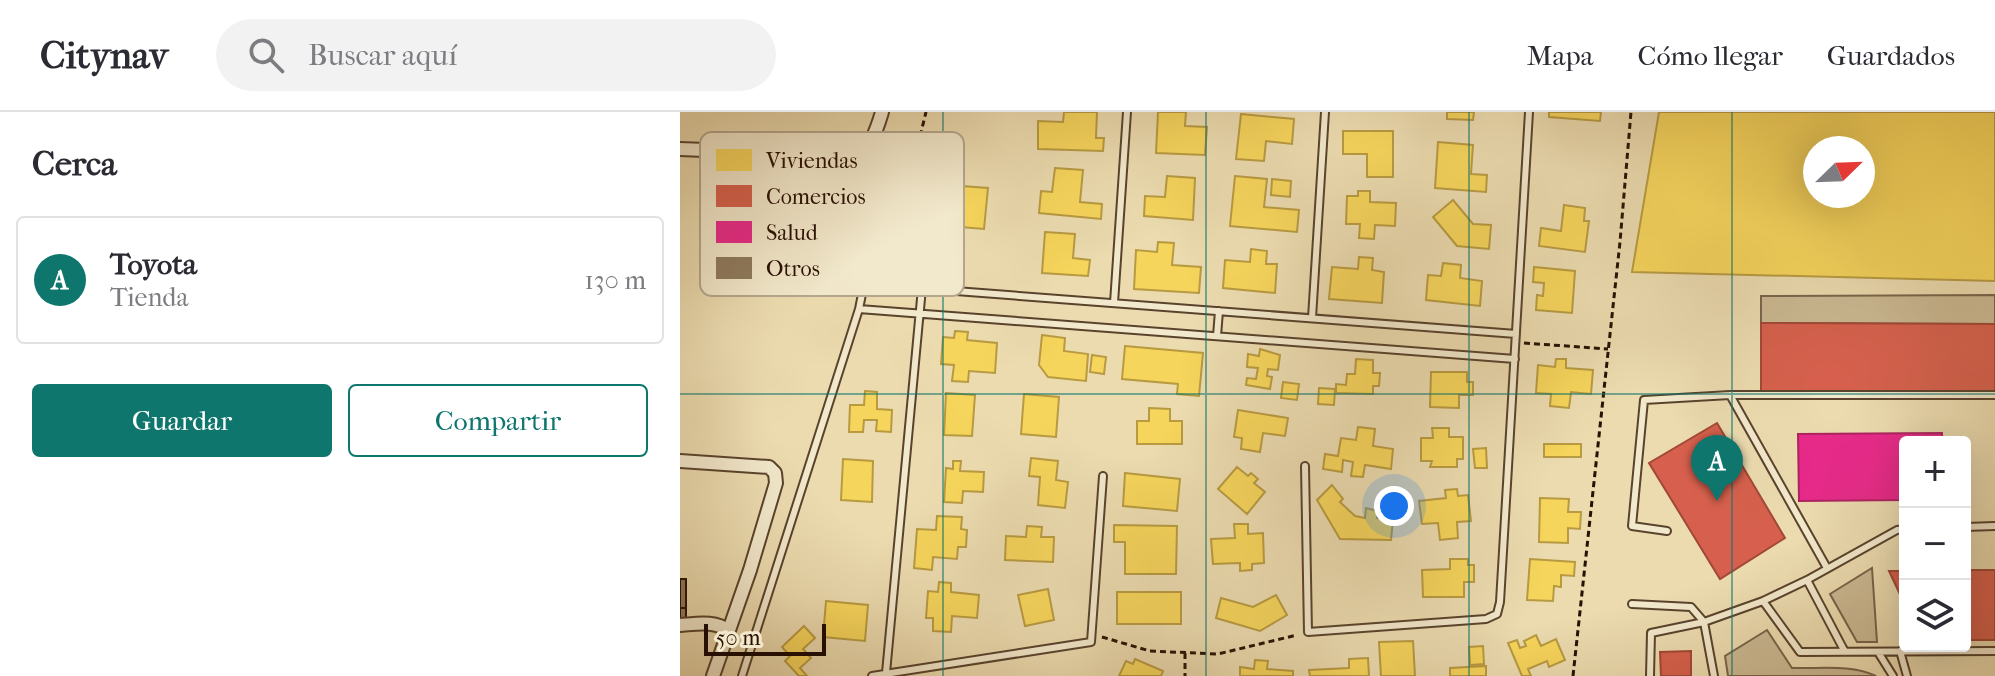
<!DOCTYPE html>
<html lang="es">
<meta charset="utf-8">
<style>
:root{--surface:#fff;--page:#f2f2f3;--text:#2b2b33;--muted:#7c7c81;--line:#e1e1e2;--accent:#0f766e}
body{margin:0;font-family:"IM FELL French Canon",serif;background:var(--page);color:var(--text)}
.controls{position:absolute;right:24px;bottom:24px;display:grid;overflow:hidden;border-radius:8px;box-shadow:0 8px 32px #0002}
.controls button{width:72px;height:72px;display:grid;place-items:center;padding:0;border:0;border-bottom:2px solid var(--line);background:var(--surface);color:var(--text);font:40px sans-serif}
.compass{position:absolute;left:1123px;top:24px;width:72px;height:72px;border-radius:50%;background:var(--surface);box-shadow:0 8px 32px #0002;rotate:67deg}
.scale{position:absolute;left:24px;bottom:20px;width:122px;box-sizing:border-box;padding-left:8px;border:4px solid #281002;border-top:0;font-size:22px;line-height:28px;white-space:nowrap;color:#281002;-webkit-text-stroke:6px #f2e8cb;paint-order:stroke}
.you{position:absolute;left:714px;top:394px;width:28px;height:28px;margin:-20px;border:6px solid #fff;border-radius:50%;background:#1a73e8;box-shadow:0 0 0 12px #1a73e833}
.badge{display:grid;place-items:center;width:52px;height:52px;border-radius:50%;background:var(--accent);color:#fff;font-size:26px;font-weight:700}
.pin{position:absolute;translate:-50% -66px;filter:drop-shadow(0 2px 4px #0008)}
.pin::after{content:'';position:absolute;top:42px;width:28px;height:24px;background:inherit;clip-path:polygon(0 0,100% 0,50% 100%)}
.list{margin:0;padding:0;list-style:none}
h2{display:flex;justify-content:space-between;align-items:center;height:104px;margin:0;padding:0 32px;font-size:34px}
h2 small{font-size:26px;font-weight:400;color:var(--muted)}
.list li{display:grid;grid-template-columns:52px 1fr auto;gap:24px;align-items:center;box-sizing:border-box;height:128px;margin:0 16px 16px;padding:0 16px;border:2px solid var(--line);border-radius:8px}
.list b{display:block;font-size:30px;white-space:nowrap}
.list p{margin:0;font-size:26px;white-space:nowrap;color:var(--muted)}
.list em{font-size:26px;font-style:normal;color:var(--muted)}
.actions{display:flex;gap:16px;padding:24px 32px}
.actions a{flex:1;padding:18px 0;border:2px solid var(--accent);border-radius:8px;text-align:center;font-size:28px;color:var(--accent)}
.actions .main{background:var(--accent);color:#fff}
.icon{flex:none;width:44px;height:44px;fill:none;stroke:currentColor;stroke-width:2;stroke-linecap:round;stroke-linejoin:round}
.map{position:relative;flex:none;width:1315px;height:564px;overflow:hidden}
header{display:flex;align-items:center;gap:48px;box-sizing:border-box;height:112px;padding:0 40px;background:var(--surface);border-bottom:2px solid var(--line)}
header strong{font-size:38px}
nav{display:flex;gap:44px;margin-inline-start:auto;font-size:28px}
.search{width:560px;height:72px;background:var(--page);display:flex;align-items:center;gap:20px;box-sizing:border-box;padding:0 28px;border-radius:44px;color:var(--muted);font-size:30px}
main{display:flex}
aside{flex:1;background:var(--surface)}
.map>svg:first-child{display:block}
.green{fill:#cab892;stroke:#79644a;stroke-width:2}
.homes{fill:#f6d55c;stroke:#b89a41;stroke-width:2;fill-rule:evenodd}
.shops{fill:#d6604d;stroke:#a24836;stroke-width:2}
.health{fill:#e7298a;stroke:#ae2261;stroke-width:2}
.building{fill:#8d7a5c;stroke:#281002;stroke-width:2}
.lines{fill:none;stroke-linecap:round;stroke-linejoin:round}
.service-casing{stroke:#59432d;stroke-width:10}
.minor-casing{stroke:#59432d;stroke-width:16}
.path{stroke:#281002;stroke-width:3;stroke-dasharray:6 4;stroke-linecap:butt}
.service{stroke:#f2e8cb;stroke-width:6}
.minor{stroke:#f2e8cb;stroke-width:12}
.grid{fill:none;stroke:#0f766e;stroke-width:2;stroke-opacity:0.55}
.key{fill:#f2e8cb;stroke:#b5a78f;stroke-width:2}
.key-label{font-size:22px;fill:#281002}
</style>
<header>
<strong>Citynav</strong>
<div class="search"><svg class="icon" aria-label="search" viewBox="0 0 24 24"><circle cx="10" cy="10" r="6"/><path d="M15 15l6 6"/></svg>Buscar aquí</div>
<nav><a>Mapa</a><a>Cómo llegar</a><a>Guardados</a></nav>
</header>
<main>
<aside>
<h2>Cerca<small></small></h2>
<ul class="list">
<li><span class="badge">A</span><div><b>Toyota</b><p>Tienda</p></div><em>130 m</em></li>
</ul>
<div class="actions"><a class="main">Guardar</a><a>Compartir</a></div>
</aside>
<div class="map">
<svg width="1315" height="564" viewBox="0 0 1315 564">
<rect width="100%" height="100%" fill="#ebdbaf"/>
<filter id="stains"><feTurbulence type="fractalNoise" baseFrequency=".0025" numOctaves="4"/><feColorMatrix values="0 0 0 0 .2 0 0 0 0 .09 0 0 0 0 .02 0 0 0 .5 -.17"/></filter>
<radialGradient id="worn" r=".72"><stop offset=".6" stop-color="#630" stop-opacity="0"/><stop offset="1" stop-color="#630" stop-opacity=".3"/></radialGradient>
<!-- green -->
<path class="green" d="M 1315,183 L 1315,212 L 1081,211 L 1081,184 Z
M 1192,456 L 1197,530 L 1177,530 L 1150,482 Z
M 1087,518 L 1112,556 C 1140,557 1171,552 1196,564 L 1048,564 L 1045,544 Z"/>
<!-- homes -->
<path class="homes" d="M 384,0 L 417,0 L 416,26 L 424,26 L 423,39 L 358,37 L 358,9 L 383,10 Z
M 478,0 L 506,0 L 505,14 L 527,15 L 525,43 L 476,41 Z
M 767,0 L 794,0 L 793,8 L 767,7 Z
M 869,0 L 921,0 L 920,9 L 869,5 Z
M 979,0 L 1315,0 L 1315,169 L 952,160 ZM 1135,36 L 1183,36 L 1183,84 L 1135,84 Z
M 561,2 L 614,7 L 612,32 L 586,29 L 584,49 L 556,47 Z
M 663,19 L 713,19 L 713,65 L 687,65 L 687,42 L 663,42 Z
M 758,30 L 793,33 L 791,62 L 807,63 L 806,80 L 755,76 Z
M 375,56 L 403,58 L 400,90 L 422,92 L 421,107 L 359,101 L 361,79 L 372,80 Z
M 487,64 L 515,66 L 513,108 L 464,104 L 465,84 L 485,85 Z
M 555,64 L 587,67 L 584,95 L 619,98 L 617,120 L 550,114 Z
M 592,67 L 611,69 L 610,85 L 591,83 Z
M 282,74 L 308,76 L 304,117 L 281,115 L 280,128 L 225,123 L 228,94 L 254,97 L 255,85 L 281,88 Z
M 678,79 L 690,79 L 690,90 L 716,91 L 715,114 L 695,113 L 694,127 L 679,126 L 680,112 L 666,112 L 667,84 L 678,84 Z
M 773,88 L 793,112 L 811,113 L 809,137 L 777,134 L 753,105 Z
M 884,93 L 905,96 L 904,109 L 909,109 L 905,140 L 859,134 L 861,116 L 881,119 Z
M 365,120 L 395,122 L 393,146 L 410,148 L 408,164 L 362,161 Z
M 478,130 L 494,131 L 492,153 L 521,155 L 519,181 L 454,177 L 456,138 L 477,140 Z
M 571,137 L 587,139 L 586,152 L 597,152 L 595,181 L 543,176 L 545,148 L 570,150 Z
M 679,145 L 693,146 L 692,158 L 704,160 L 702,191 L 649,187 L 652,155 L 678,157 Z
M 763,151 L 781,153 L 780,166 L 802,169 L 800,194 L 746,188 L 748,163 L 761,164 Z
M 854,155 L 895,159 L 892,201 L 856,198 L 857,183 L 863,184 L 864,171 L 853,170 Z
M 275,219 L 288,220 L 287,228 L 317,231 L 315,261 L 289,259 L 288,270 L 272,269 L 274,253 L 261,252 L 263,225 L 274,226 Z
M 362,223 L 385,226 L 384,239 L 408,242 L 406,269 L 368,265 L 359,253 Z
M 445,234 L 523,241 L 519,284 L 497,282 L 498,272 L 442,267 Z
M 580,237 L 600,243 L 598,258 L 588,257 L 587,264 L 592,265 L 590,277 L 566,273 L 567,266 L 576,267 L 578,256 L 567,255 L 568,242 L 579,244 Z
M 412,243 L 426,245 L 424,262 L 410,260 Z
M 676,247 L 693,248 L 693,261 L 700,261 L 699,274 L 693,274 L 693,282 L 656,281 L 656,272 L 666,273 L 667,262 L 675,262 Z
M 876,247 L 886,247 L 886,256 L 913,258 L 911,282 L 891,280 L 889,296 L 870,294 L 871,282 L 856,281 L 858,253 L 875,255 Z
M 751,260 L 787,260 L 787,270 L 793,270 L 793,283 L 779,283 L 779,296 L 750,295 Z
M 603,270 L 619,272 L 617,288 L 601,286 Z
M 639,276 L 655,277 L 654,293 L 638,292 Z
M 185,279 L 197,280 L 197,297 L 212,298 L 211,320 L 196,319 L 197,308 L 184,308 L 183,320 L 169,320 L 170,293 L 184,293 Z
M 266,281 L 295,283 L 292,324 L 264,323 Z
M 344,282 L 379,285 L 376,325 L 341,322 Z
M 469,296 L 490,297 L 490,309 L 502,309 L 502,332 L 457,332 L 457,309 L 469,309 Z
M 558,298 L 608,306 L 605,324 L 583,321 L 580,340 L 561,337 L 562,326 L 554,325 Z
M 678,315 L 695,317 L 693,334 L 713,337 L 711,357 L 685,353 L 683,365 L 671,364 L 673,350 L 663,348 L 662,360 L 643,357 L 645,342 L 658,344 L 661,326 L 676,328 Z
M 752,316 L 769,316 L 769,325 L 783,325 L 783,347 L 777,347 L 777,355 L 750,355 L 752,349 L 741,349 L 741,326 L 753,326 Z
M 864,332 L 901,332 L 901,345 L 864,345 Z
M 806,336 L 807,356 L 795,356 L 793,337 Z
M 351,346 L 378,349 L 376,368 L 388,370 L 385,396 L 358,393 L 360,365 L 349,364 Z
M 163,347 L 193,349 L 192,390 L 161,388 Z
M 273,349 L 281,349 L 280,359 L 304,360 L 303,380 L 283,379 L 282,391 L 264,390 L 266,356 L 273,357 Z
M 557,355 L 568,364 L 571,361 L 578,367 L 574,371 L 585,380 L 567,402 L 538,377 Z
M 445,361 L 500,367 L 497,399 L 443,394 Z
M 652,373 L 663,387 L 660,390 L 675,404 L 685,406 L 686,396 L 697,399 L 697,406 L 713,407 L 711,428 L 660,427 L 637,388 Z
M 777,377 L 778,384 L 788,383 L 791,409 L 777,410 L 778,426 L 760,428 L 758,411 L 742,412 L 739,389 L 766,386 L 765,378 Z
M 860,386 L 889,387 L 888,400 L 901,400 L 900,417 L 888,416 L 888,431 L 859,430 Z
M 257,404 L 282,405 L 281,417 L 287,418 L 286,435 L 278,435 L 277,447 L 253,445 L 252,458 L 234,456 L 237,417 L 256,418 Z
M 554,412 L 568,412 L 568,422 L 583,421 L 584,451 L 572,452 L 572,458 L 560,459 L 560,451 L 533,452 L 531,427 L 555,426 Z
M 434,413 L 497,414 L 496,462 L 445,462 L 445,430 L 434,430 Z
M 347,414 L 362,415 L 361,425 L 374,425 L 373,450 L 325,448 L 326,424 L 346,425 Z
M 770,447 L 788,447 L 788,453 L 794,453 L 794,470 L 784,470 L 784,485 L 743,485 L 742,458 L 770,457 Z
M 850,447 L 895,450 L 894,464 L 881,463 L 881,475 L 874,474 L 873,489 L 847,488 Z
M 259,470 L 271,471 L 271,480 L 299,483 L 297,506 L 272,504 L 271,520 L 253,519 L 253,506 L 246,506 L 248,479 L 258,480 Z
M 368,477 L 374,508 L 345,514 L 338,483 Z
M 437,480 L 501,480 L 501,512 L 437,512 Z
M 596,483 L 607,503 L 580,519 L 536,506 L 541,486 L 573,495 Z
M 146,489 L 188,493 L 185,529 L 143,525 Z
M 124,514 L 135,526 L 123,537 L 131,546 L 120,556 L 127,564 L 119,564 L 105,549 L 110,544 L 102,535 Z
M 856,523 L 861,534 L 876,527 L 885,548 L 869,555 L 867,549 L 848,557 L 851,564 L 842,564 L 828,531 L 837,528 L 840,536 L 846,534 L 844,529 Z
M 733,529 L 735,564 L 701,564 L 699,530 Z
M 803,534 L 804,552 L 790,553 L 789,535 Z
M 688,546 L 689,564 L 630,564 L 629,558 L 669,556 L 669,547 Z
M 455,547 L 483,559 L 481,564 L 439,564 L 446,549 L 453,552 Z
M 575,548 L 588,549 L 587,557 L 613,559 L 613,564 L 560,564 L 560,555 L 574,557 Z
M 806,554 L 806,564 L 770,564 L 770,556 Z"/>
<!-- shops -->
<path class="shops" d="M 1081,211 L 1315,212 L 1315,279 L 1081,279 Z
M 1037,311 L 1105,426 L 1040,467 L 969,351 Z
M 1285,458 L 1315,458 L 1315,528 L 1285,528 Z
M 1209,459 L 1225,459 L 1225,493 Z
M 1011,539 L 1011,564 L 981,564 L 980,540 Z"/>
<!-- health -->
<path class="health" d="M 1262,321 L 1262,330 L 1225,330 L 1225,388 L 1119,389 L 1118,322 Z"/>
<!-- building -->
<path class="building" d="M 0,467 L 6,467 L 6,496 L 0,496 Z
M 0,496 L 6,496 L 6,506 L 0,506 Z"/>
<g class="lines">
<defs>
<path id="service" d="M 434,191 L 447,0
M 179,197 L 835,247
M 632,206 L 645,0
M 537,224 L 539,199
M 1050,283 L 1147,456
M 625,354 L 628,520 L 806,507 L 817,502 L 820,490 L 849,0
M 1285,415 L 1315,414
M 987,419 L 952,414 L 964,288 L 1050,283 L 1315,283
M 1127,468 L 1165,540
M 1083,489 L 1120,540 L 1315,539
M 952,492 L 1011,495 L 1024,510 L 971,521 L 970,564
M 1220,539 L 1227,564
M 1198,540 L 1213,564
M 206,561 L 242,176
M 62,564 L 179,197 L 184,172 L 836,222
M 192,564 L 411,530 L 423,364
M 1034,564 L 1024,510 L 1083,489 L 1127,468 L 1217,418 L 1225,417"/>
<path id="minor" d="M 0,37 L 174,44 C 191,36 197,17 202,0
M 0,349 L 89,355 L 95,361 L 96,371 L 70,458 L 33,564
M 0,513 C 16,512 35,508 49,519"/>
</defs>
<!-- service casing -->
<use href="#service" class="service-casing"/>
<!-- minor casing -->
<use href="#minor" class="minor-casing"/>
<!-- path -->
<path class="path" d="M 192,163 L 211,143 L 246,0
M 844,231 L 928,237
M 422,525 L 470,539 L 538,542 L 617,523
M 505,541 L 505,564
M 893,564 L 940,130 L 951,0"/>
<!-- service -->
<use href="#service" class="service"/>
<!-- minor -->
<use href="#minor" class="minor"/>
</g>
<!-- grid -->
<path class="grid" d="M 263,0 L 263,564M 526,0 L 526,564M 789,0 L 789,564M 1052,0 L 1052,564M 0,282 L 1315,282"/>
<!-- legend -->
<rect x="20" y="20" width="264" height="164" rx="12" class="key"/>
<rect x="36" y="37" width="36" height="22" fill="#f6d55c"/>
<rect x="36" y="73" width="36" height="22" fill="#d6604d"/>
<rect x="36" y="109" width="36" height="22" fill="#e7298a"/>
<rect x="36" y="145" width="36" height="22" fill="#8d7a5c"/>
<g class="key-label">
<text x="86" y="56">Viviendas</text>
<text x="86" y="92">Comercios</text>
<text x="86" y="128">Salud</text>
<text x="86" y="164">Otros</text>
</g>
<rect width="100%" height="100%" filter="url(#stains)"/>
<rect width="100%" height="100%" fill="url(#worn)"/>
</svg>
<div class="controls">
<button>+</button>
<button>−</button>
<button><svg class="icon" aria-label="layers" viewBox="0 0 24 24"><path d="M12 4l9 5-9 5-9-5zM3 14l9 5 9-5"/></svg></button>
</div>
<svg class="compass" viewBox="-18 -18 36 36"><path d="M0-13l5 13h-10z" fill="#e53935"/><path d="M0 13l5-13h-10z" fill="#7c7c81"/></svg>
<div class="scale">50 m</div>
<div class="you"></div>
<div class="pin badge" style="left:1037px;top:389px">A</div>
</div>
</main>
